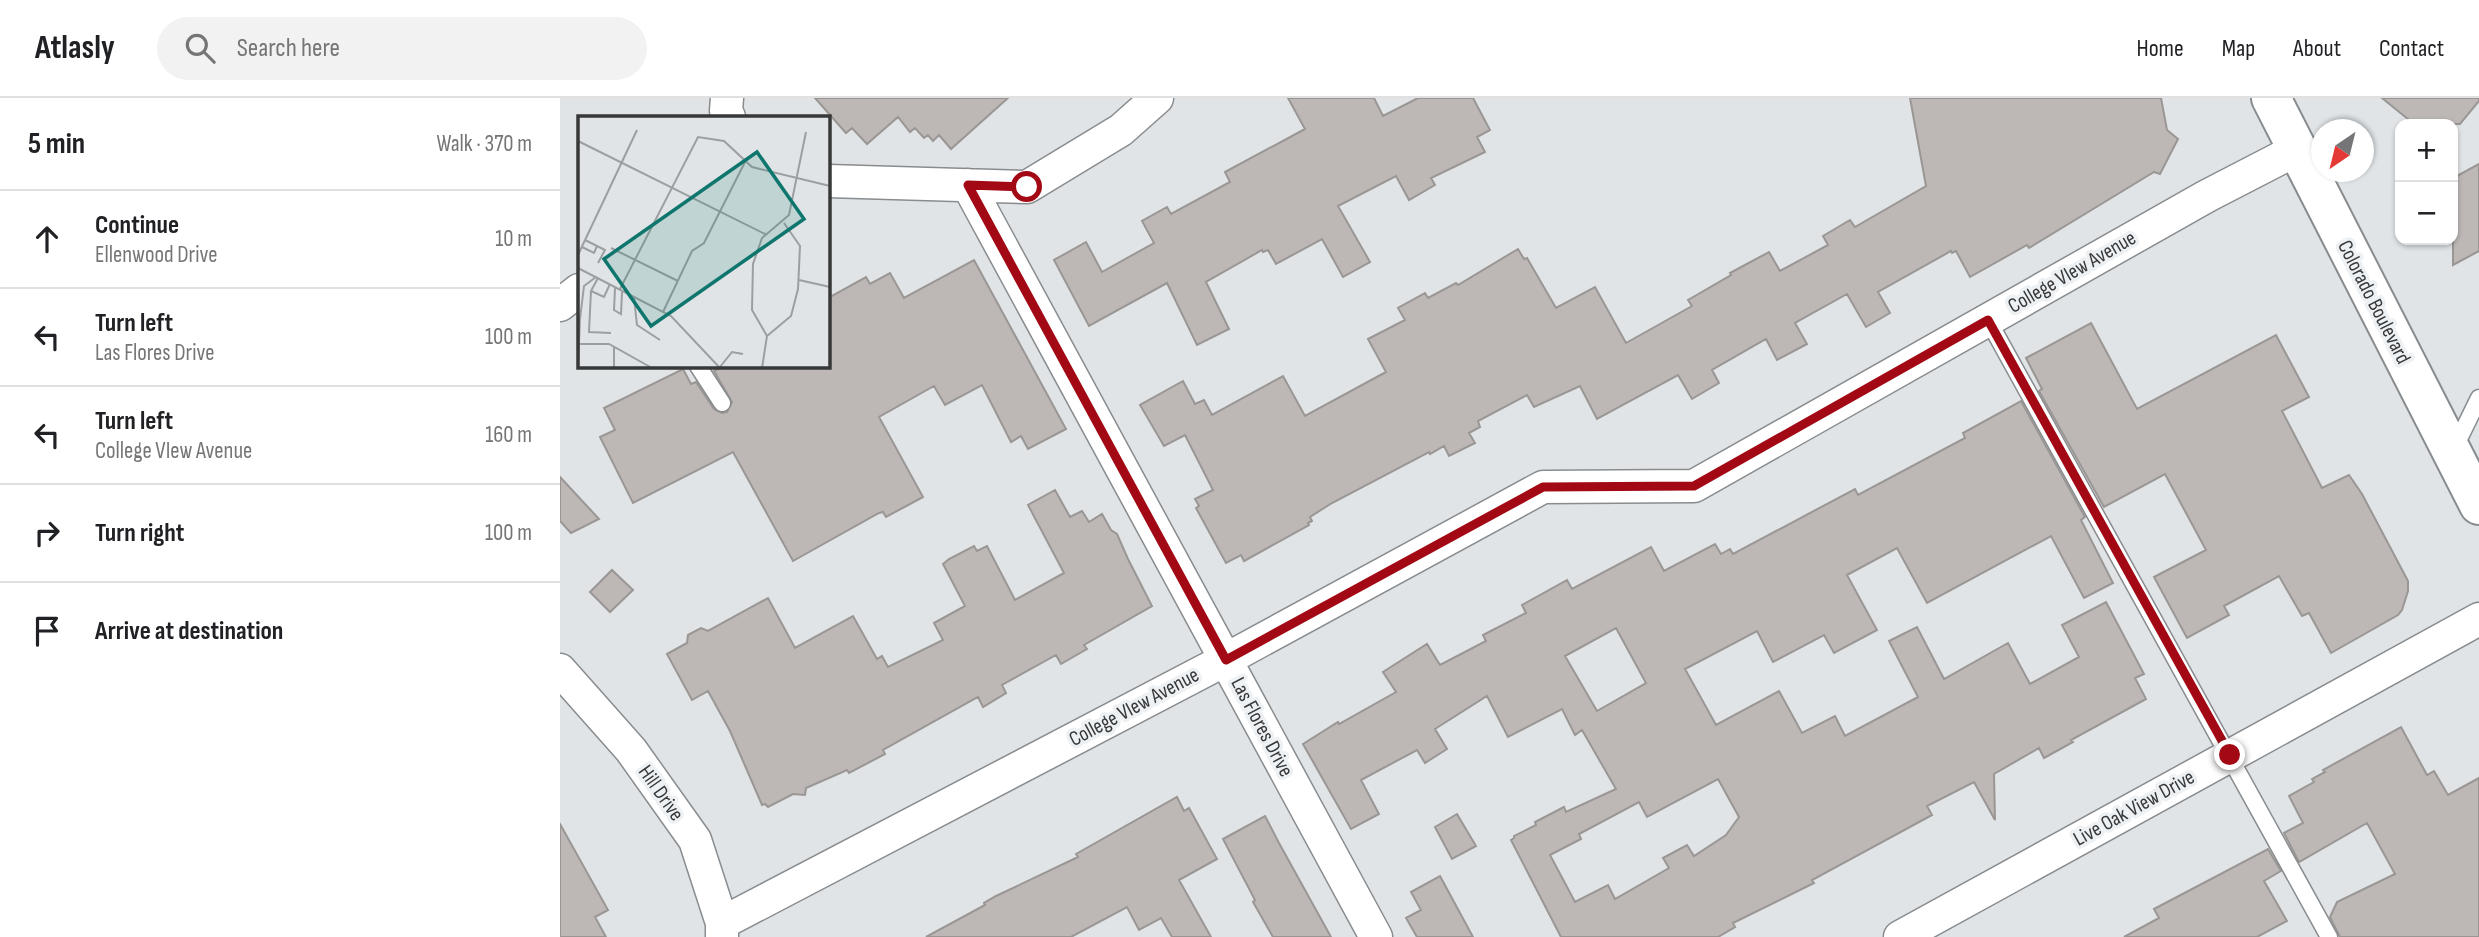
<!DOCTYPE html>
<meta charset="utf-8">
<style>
:root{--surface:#fff;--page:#f2f2f2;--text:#202124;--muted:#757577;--line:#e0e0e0}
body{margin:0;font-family:"Sofia Sans Condensed",sans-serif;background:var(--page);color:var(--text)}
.controls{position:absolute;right:21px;top:21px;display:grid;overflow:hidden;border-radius:14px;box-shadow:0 2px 5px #0004}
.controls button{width:63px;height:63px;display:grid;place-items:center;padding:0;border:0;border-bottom:2px solid var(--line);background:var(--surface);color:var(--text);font:35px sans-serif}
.compass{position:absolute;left:1751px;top:21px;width:63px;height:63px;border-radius:50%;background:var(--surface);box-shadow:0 2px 5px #0004;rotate:215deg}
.stop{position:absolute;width:21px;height:21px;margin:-16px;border:5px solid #a30914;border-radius:50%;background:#fff}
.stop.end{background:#a30914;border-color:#fff;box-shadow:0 2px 7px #0008}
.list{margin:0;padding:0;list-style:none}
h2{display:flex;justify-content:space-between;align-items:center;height:91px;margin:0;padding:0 28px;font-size:30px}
h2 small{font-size:23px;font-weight:400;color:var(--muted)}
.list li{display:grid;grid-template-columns:46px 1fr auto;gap:21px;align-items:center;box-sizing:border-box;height:98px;padding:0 28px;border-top:2px solid var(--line)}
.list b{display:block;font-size:26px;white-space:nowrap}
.list p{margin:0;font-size:23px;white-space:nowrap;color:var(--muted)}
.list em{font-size:23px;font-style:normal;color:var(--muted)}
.icon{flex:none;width:38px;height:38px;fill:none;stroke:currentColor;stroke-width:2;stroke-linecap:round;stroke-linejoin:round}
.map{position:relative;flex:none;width:1919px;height:839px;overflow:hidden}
header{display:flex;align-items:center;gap:42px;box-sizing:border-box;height:98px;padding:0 35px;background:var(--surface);border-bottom:2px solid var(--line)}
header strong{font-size:33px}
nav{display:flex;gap:38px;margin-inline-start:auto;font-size:24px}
.search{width:490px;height:63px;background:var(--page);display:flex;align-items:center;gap:18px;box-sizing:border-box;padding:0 24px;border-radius:38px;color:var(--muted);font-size:26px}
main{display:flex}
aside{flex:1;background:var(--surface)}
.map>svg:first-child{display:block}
.building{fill:#bdb8b6;stroke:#9a9694;stroke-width:2;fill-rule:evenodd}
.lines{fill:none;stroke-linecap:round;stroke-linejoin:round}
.lane-casing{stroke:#888c8f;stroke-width:19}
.street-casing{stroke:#888c8f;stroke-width:35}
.primary-casing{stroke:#888c8f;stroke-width:42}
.lane{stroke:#fff;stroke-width:16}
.street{stroke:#fff;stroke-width:32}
.primary{stroke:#fff;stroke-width:38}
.route{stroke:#a30914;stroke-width:9}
.labels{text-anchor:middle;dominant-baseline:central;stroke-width:7;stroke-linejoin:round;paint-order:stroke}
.street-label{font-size:21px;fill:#373839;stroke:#edf1f4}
.inset-road{fill:none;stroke:#9c9fa1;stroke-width:2}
.view{fill:#0f766e;fill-opacity:0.15;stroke:#0f766e;stroke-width:3.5}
.inset-edge{fill:none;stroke:#373839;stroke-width:3.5}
</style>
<header>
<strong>Atlasly</strong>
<div class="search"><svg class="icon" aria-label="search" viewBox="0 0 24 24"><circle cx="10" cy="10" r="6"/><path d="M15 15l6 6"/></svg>Search here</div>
<nav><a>Home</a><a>Map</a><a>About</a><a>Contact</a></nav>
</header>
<main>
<aside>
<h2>5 min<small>Walk · 370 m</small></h2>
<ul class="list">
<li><svg class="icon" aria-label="ahead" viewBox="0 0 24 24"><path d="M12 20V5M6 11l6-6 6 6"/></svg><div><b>Continue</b><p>Ellenwood Drive</p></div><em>10 m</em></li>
<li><svg class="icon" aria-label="left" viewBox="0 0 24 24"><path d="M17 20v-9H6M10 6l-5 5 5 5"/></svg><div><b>Turn left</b><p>Las Flores Drive</p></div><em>100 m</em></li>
<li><svg class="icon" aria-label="left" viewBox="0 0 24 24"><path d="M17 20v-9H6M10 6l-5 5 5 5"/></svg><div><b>Turn left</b><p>College VIew Avenue</p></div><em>160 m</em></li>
<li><svg class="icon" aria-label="right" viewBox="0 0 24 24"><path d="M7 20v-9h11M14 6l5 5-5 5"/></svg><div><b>Turn right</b></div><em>100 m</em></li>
<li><svg class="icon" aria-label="arrive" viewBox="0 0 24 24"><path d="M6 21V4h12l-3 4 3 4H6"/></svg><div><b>Arrive at destination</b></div></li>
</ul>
</aside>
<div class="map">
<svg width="1919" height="839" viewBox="0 0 1919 839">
<rect width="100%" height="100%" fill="#e0e4e7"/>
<!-- building -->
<path class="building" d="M 255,0 L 448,0 L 391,51 L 379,37 L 373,43 L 368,37 L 364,40 L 355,30 L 350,34 L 338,19 L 307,46 L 292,30 L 286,35 Z
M 728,0 L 814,0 L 823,18 L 858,0 L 913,0 L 930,32 L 917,39 L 925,54 L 871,80 L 875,87 L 849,102 L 836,78 L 778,108 L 810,164 L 783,179 L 762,141 L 716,166 L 708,152 L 703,154 L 702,152 L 646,184 L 669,231 L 637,247 L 607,185 L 529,228 L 494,162 L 526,144 L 542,174 L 594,145 L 582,123 L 607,109 L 611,116 L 670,84 L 665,74 L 745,31 Z
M 1350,0 L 1601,0 L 1607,32 L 1618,41 L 1600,76 L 1594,74 L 1469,150 L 1467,147 L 1410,179 L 1396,153 L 1392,155 L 1391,153 L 1318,194 L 1330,215 L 1306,229 L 1287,196 L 1235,225 L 1247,246 L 1217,262 L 1206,241 L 1152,272 L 1159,285 L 1132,301 L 1118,277 L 1037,321 L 1020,288 L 974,309 L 967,297 L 918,323 L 920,329 L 909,335 L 915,345 L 889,358 L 884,348 L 870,356 L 869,354 L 772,405 L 750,419 L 752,423 L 748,425 L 749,427 L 684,463 L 681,457 L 666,465 L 636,410 L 639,408 L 635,401 L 653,392 L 625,337 L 604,348 L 580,307 L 623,283 L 635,306 L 644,302 L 652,317 L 723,278 L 745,318 L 826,274 L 808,241 L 845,222 L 838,210 L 865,195 L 868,200 L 896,185 L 898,187 L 958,151 L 964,161 L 967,160 L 996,210 L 1035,189 L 1066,245 L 1132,208 L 1128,202 L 1171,177 L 1170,175 L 1209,154 L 1220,173 L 1268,147 L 1263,138 L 1290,122 L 1295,129 L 1366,88 Z
M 1822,0 L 1919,0 L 1919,3 L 1900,26 L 1854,26 Z
M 1919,66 L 1919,153 L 1893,167 L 1893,80 Z
M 414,162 L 506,331 L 468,351 L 461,338 L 451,344 L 422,287 L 385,307 L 374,288 L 319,319 L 363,399 L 326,419 L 323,414 L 319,415 L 233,463 L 173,354 L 73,405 L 40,339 L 55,332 L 44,310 L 123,271 L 131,286 L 136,284 L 154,311 L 162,315 L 167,314 L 172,304 L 154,273 L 164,268 L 268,268 L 268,200 L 306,179 L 310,186 L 330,175 L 344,200 Z
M 1531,225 L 1577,311 L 1716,237 L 1749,299 L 1722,313 L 1762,390 L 1789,377 L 1802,396 L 1848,483 L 1848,493 L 1842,512 L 1838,517 L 1771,555 L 1749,515 L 1742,518 L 1719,478 L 1664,508 L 1669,517 L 1627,540 L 1594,479 L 1646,452 L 1605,376 L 1544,409 L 1479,293 L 1482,291 L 1466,260 Z
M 1461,303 L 1525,419 L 1521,422 L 1553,485 L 1524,500 L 1491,438 L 1367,505 L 1337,450 L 1287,477 L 1317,532 L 1274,555 L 1264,537 L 1213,564 L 1197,533 L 1125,571 L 1156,627 L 1219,593 L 1242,635 L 1275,618 L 1285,638 L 1358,599 L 1329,543 L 1357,529 L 1384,581 L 1448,545 L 1470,586 L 1519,559 L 1502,527 L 1546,504 L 1584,576 L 1575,580 L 1586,601 L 1511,642 L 1513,644 L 1484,660 L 1479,650 L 1434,676 L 1435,722 L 1414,684 L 1367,708 L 1372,717 L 1252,782 L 1254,785 L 1173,825 L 1175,829 L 1158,839 L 1001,839 L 951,742 L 954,740 L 954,738 L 976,727 L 975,724 L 1004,709 L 1006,714 L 1056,691 L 1022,632 L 1015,637 L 1002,611 L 948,639 L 927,598 L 875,631 L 887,651 L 865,665 L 857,652 L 801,682 L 819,716 L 791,731 L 743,646 L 778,624 L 779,626 L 836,594 L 823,574 L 867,546 L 880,567 L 926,543 L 923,537 L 966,515 L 962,507 L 1007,482 L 1012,491 L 1091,449 L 1104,473 L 1155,446 L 1161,456 L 1170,451 L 1173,456 L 1295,391 L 1298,397 L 1405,340 L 1403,335 ZM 1056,530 L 1086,585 L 1037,613 L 1005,558 ZM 1158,681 L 1179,719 L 1166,737 L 1134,758 L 1127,747 L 1103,760 L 1109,770 L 1055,801 L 1048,787 L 1015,804 L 990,757 L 1021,741 L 1019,736 L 1079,704 L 1087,719 Z
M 0,379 L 39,421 L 11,435 L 0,423 Z
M 495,392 L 510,419 L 522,413 L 529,424 L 542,416 L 551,432 L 557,436 L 568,461 L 592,508 L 524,547 L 527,551 L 501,566 L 496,557 L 442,587 L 446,595 L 423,609 L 418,599 L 323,652 L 325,656 L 289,675 L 287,672 L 246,690 L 245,697 L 233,696 L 208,709 L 205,706 L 202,707 L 170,633 L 148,593 L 132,602 L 107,556 L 127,545 L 128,537 L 141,530 L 148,533 L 208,500 L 235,550 L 293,518 L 317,561 L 322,558 L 328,569 L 383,542 L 374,525 L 405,508 L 383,466 L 389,461 L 414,448 L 417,453 L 427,448 L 455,502 L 504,475 L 468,407 Z
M 52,472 L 73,492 L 50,514 L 30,494 Z
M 1841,629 L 1867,677 L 1874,673 L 1888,697 L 1919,680 L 1919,839 L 1780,839 L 1770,819 L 1777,804 L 1835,776 L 1807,725 L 1739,764 L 1724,735 L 1743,725 L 1729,698 L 1754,684 L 1752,681 L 1765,674 L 1763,672 Z
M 617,699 L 624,713 L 629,710 L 657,761 L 619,782 L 651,839 L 612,839 L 601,820 L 579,832 L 567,809 L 511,839 L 366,839 L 425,807 L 424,805 L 436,798 L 518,759 L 516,756 Z
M 897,716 L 916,748 L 892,761 L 875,729 Z
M 705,718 L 719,745 L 771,839 L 713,839 L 693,804 L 695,802 L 663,741 Z
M 0,726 L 48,812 L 35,819 L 46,839 L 0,839 Z
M 1708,751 L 1721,773 L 1704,783 L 1727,823 L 1697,839 L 1564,839 L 1599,820 L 1594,811 Z
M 880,778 L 913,839 L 857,839 L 846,820 L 861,812 L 851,794 Z"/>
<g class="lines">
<defs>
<path id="lane" d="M 1428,222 L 1769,839
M 138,268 L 162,305
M 1893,353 L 1919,300"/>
<path id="street" d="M 167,0 L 166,13 L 169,19
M 268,83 L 467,89 L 561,32 L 597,0
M 408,87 L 816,839
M 0,207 L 19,192
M 0,572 L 71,652 L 135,742 L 162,825 L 162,839
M 162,825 L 665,562 L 983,389 L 1134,388 L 1647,98 L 1736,52
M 1340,839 L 1919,521"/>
<path id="primary" d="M 1711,0 L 1919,407"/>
</defs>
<!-- lane casing -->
<use href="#lane" class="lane-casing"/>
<!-- street casing -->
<use href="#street" class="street-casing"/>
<!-- primary casing -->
<use href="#primary" class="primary-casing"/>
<!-- lane -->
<use href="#lane" class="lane"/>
<!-- street -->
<use href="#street" class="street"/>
<!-- primary -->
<use href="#primary" class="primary"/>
</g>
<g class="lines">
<!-- route -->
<path class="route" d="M 467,89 L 408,87 L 666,562 L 983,389 L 1134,388 L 1428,222 L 1670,657"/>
</g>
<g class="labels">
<!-- street labels -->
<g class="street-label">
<text transform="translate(1512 174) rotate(-30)">College VIew Avenue</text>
<text transform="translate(1814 204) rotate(63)">Colorado Boulevard</text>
<text transform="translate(574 609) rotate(-28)">College VIew Avenue</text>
<text transform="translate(702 629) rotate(62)">Las Flores Drive</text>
<text transform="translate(101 695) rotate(55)">Hill Drive</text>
<text transform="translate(1574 710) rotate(-29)">Live Oak View Drive</text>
</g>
</g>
<!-- overview -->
<g transform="translate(18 18)">
<rect width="252" height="252" fill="#e0e4e7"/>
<path class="inset-road" d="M 0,25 L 189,119M 7,124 L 27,134 L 20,147M 4,131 L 16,137 L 19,130M 33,132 L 100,165M 0,139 L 59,14M 0,152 L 93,200 L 142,252M 20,162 L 13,175 L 26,181 L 32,168M 221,164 L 252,171M 37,172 L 36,194 L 43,198 L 44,176M 42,173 L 120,21 L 146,25 L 174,51 L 252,70M 13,175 L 11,216 L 33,217M 56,182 L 59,209 L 82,224M 85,196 L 114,135 L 126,127 L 167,46M 2,203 L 6,170 L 18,161M 189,220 L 213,200 L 220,173 L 222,130 L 206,107M 2,228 L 31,228 L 74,252M 142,251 L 154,236 L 165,238M 0,252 L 2,201M 36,252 L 36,230M 184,252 L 189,220 L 174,194 L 175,148 L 184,122 L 211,99 L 228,16"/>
<path class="view" d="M 179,36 L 226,103 L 73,210 L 26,143 Z"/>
<rect width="252" height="252" class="inset-edge"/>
</g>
</svg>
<div class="controls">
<button>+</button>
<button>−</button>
</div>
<svg class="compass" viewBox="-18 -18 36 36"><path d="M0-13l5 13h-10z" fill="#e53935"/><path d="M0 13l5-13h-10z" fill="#757577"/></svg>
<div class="stop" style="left:467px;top:89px"></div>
<div class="stop end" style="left:1670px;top:657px"></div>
</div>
</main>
